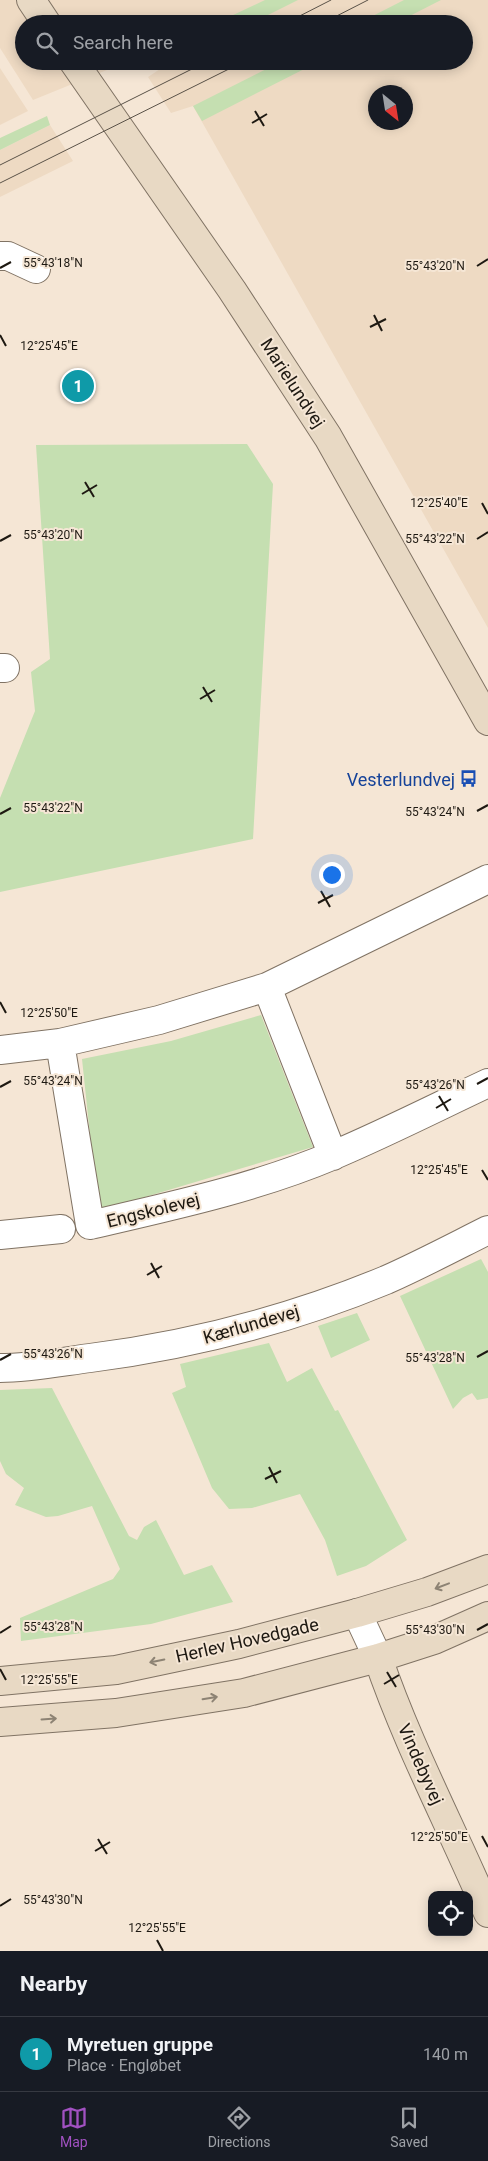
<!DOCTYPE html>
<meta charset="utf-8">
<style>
:root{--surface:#171b24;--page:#242831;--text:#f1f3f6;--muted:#9ea1a6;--line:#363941;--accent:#a151c1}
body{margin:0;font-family:Roboto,sans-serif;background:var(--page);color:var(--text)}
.controls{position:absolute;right:15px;bottom:15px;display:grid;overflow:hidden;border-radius:10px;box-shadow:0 2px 12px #0003}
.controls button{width:45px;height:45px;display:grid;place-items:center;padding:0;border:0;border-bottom:1px solid var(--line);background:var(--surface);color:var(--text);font:25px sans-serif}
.compass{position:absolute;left:368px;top:85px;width:45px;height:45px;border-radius:50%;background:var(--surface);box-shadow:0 2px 12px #0003;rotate:150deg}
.you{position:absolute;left:331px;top:874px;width:18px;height:18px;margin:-12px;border:4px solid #fff;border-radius:50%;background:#1a73e8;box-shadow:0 0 0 8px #1a73e833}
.badge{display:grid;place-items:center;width:32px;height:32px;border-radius:50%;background:var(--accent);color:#fff;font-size:16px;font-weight:700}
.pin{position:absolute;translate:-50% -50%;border:2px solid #fff;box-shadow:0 1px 5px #0006}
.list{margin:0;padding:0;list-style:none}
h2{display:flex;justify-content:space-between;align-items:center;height:65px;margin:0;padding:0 20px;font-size:21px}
h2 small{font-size:16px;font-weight:400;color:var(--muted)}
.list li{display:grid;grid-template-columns:32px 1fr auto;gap:15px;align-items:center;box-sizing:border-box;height:75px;padding:0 20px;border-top:1px solid var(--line)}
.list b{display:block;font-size:19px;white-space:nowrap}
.list p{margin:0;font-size:16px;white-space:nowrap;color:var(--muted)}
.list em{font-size:16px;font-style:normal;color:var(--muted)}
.icon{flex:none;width:28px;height:28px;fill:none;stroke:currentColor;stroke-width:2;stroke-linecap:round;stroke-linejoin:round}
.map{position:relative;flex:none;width:488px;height:1951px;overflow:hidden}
.search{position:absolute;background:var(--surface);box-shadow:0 2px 12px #0003;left:15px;right:15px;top:15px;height:55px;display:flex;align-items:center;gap:12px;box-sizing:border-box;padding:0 18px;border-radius:28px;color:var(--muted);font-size:19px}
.sheet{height:140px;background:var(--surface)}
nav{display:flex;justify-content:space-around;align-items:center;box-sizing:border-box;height:70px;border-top:1px solid var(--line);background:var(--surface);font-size:14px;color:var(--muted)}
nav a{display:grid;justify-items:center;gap:2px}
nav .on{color:var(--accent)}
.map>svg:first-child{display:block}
.built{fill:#eedac3;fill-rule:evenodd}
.green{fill:#c5dfb1}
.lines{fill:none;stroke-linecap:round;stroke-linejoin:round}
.street-casing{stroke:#807364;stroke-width:30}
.secondary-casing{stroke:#807364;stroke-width:30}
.street{stroke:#fff;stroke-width:28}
.secondary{stroke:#e8d9c4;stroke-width:28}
.tram{stroke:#5a5248;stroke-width:1}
.oneway{stroke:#8d8374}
.ticks{fill:none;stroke:#1e1912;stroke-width:2}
.labels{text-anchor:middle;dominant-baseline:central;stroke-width:4;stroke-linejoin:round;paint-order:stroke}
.street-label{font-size:18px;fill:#1e1912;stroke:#f5e6d5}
.transit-label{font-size:18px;fill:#164399;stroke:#f5e6d5;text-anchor:end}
.ticks-label{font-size:12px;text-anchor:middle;fill:#1e1912;stroke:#f5e6d5;stroke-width:4;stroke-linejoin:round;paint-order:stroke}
</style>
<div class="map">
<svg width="488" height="1951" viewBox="0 0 488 1951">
<rect width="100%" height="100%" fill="#f5e6d5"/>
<!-- built -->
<path class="built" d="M 0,0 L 488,0 L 488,628 L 193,106 L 171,113 L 148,77 L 169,63 L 168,61 L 464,61 L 464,24 L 24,24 L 24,61 L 129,61 L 33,100 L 0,48 ZM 376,92 L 406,92 L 406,122 L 376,122 Z
M 0,68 L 28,111 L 0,125 Z
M 50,125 L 73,161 L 0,197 L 0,150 Z"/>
<!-- green -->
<path class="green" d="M 265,0 L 298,0 L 250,24 L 214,24 Z
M 404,0 L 441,0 L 394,24 L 357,24 Z
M 282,61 L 320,61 L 202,121 L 193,106 Z
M 47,116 L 50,125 L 0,150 L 0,138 Z
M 247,444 L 273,484 L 253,839 L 0,892 L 0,798 L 35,711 L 31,672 L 50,659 L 36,445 Z
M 261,1015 L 313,1147 L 98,1211 L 82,1059 L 171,1041 Z
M 481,1259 L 488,1272 L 488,1398 L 477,1400 L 472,1393 L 463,1398 L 453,1409 L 400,1296 Z
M 357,1313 L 370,1340 L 331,1358 L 318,1326 Z
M 269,1343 L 287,1382 L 312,1368 L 335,1411 L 338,1410 L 407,1540 L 366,1566 L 337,1576 L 325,1540 L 300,1494 L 252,1508 L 229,1509 L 212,1488 L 172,1393 L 186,1387 L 180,1364 Z
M 52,1388 L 129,1536 L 137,1540 L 144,1527 L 156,1520 L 184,1575 L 212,1565 L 233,1602 L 151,1624 L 21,1641 L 20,1618 L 113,1579 L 120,1569 L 92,1506 L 58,1516 L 46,1517 L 15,1505 L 24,1488 L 6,1474 L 0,1461 L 0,1390 Z"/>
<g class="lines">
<defs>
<path id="street" d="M 0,256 L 8,256 L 36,269
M 0,668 L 5,668
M 267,987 L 333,1156
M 60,1043 L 90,1225 C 172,1206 256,1188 334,1155 C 386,1133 437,1107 488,1083
M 0,1050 L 60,1043 L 159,1020 L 267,987 L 488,879
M 0,1235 L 61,1229
M 0,1368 C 30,1368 60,1362 90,1358 C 191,1345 292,1319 386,1280 C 420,1265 454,1247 488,1230
M 357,1613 L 378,1658"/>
<path id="secondary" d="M 31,0 L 47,24
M 73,61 L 232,290 L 328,437 L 488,721
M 378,1658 C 408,1746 452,1828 488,1913
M 0,1681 L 116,1670 L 239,1644 L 357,1613 L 427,1592 L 488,1569
M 0,1722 L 116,1713 L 244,1693 L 378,1658 L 434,1640 L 488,1616"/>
</defs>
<!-- street casing -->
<use href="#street" class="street-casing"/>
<!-- secondary casing -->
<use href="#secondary" class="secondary-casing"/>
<!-- street -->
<use href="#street" class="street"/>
<!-- secondary -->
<use href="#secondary" class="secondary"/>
<!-- tram -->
<path class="tram" d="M 284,24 L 331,0
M 321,24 L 368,0
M 0,165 L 208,61
M 0,183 L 245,61"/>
</g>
<!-- one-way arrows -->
<defs><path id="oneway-shaft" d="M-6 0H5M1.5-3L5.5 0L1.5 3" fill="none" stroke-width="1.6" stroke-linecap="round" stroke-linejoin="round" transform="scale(1.25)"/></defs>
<g class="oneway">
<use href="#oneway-shaft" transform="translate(442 1586) rotate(159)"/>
<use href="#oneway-shaft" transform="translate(157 1661) rotate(168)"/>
<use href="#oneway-shaft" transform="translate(210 1698) rotate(-9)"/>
<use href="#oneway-shaft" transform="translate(49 1719) rotate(-4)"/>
</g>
<!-- ticks -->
<path class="ticks" d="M 255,111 L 264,126M 252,123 L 267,114M 477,266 L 488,259M 0,268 L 11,262M 374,315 L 382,331M 370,327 L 386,319M 0,335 L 6,346M 85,482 L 94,497M 82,494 L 97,485M 482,503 L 488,514M 477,539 L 488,532M 0,541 L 11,535M 203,687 L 212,702M 200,699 L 215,690M 477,811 L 488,805M 0,814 L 11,808M 321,891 L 330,907M 318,903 L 333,895M 0,1002 L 6,1013M 477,1084 L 488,1078M 0,1087 L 11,1081M 439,1096 L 448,1111M 436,1108 L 451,1099M 482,1170 L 488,1180M 151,1263 L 159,1278M 147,1275 L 162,1266M 477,1357 L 488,1351M 0,1360 L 11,1354M 269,1467 L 277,1483M 265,1479 L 281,1471M 477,1630 L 488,1624M 0,1633 L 11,1626M 0,1669 L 6,1680M 387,1672 L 396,1687M 384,1684 L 399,1675M 482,1836 L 488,1847M 98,1839 L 107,1854M 95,1851 L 110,1842M 0,1906 L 11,1899M 157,1940 L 163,1951"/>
<!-- icons -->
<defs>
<symbol id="bus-bare" viewBox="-9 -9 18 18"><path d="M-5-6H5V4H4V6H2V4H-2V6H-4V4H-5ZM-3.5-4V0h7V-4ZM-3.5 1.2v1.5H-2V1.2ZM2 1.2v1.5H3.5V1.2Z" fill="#1a4fb4" stroke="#f5e6d5" stroke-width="2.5" paint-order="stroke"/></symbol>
</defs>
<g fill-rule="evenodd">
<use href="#bus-bare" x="456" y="766" width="25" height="25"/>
</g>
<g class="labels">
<!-- street labels -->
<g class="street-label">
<text transform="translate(293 383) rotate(57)">Marielundvej</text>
<text transform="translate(153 1210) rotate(-14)">Engskolevej</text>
<text transform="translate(251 1324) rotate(-16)">Kærlundevej</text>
<text transform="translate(247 1640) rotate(-13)">Herlev Hovedgade</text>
<text transform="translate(421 1764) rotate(66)">Vindebyvej</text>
</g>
<!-- transit labels -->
<g class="transit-label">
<text x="455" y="779">Vesterlundvej</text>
</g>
</g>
<g class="ticks-label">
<text x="53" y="267">55°43'18"N</text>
<text x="435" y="270">55°43'20"N</text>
<text x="49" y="350">12°25'45"E</text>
<text x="439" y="507">12°25'40"E</text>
<text x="53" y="539">55°43'20"N</text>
<text x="435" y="543">55°43'22"N</text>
<text x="53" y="812">55°43'22"N</text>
<text x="435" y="816">55°43'24"N</text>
<text x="49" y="1017">12°25'50"E</text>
<text x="53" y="1085">55°43'24"N</text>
<text x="435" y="1089">55°43'26"N</text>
<text x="439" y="1174">12°25'45"E</text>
<text x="53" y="1358">55°43'26"N</text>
<text x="435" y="1362">55°43'28"N</text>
<text x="53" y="1631">55°43'28"N</text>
<text x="435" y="1634">55°43'30"N</text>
<text x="49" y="1684">12°25'55"E</text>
<text x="439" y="1841">12°25'50"E</text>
<text x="53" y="1904">55°43'30"N</text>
<text x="157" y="1932">12°25'55"E</text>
</g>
</svg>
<div class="controls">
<button><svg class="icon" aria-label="locate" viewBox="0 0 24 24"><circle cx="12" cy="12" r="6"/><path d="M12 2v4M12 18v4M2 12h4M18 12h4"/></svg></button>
</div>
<svg class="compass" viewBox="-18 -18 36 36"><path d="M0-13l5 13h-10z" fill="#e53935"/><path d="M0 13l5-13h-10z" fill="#9ea1a6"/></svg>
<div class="you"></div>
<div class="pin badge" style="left:78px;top:386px;background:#0f9aa8">1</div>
<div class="search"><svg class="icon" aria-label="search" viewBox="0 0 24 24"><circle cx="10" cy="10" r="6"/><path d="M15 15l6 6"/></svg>Search here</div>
</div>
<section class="sheet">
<h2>Nearby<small></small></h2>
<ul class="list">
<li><span class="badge" style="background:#0f9aa8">1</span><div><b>Myretuen gruppe</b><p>Place · Engløbet</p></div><em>140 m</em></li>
</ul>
</section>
<nav>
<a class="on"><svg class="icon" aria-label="map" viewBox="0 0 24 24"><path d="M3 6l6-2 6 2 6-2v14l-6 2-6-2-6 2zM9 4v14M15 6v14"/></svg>Map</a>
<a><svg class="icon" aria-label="directions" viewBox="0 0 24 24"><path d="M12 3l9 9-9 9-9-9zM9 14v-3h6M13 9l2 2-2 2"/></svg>Directions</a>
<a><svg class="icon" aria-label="saved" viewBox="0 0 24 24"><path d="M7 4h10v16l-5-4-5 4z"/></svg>Saved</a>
</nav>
